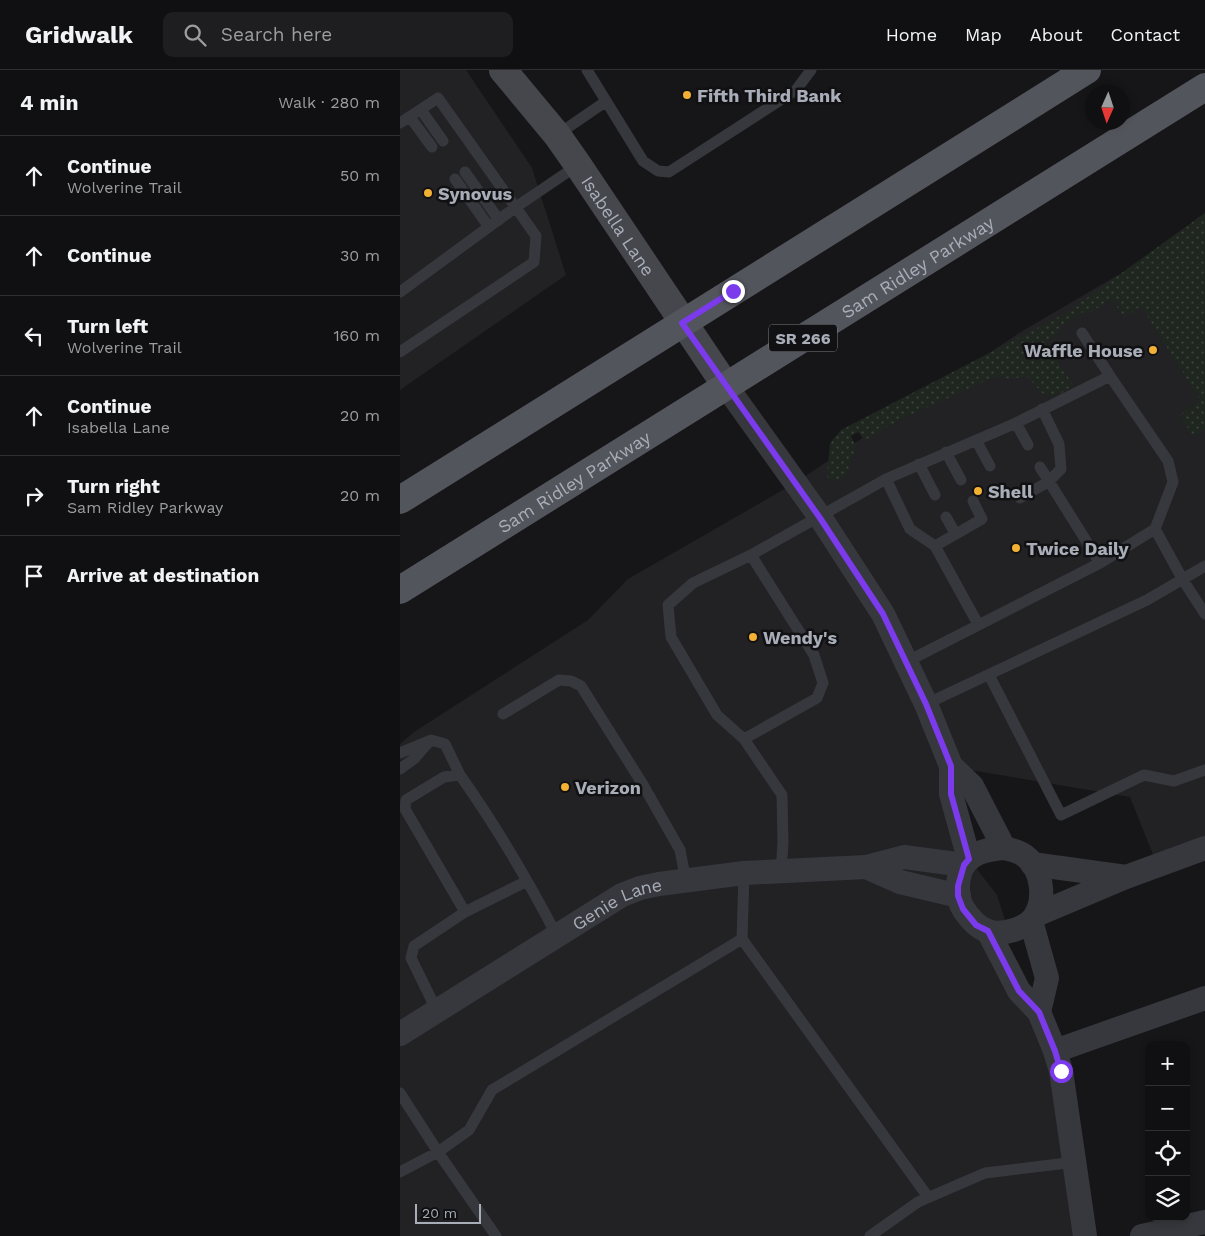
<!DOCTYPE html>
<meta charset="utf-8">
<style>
:root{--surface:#101012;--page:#1e1e20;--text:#f1f3f6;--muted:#9c9d9f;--line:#303032}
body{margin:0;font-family:"Work Sans",sans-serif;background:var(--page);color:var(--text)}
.controls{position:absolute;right:15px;bottom:15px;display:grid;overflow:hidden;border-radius:10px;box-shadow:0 2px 8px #0003}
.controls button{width:45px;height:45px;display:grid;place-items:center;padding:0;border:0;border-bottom:1px solid var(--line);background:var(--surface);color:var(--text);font:25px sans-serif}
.compass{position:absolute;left:685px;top:15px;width:45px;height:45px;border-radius:50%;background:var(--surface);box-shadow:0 2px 8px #0003;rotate:183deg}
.scale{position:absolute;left:15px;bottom:12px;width:66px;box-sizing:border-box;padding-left:5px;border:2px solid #a8adb8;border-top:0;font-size:14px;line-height:18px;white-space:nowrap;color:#a8adb8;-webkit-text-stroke:4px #111113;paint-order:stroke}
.stop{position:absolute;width:15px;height:15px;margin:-11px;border:4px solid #7c3aed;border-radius:50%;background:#fff}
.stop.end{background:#7c3aed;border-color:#fff;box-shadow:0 1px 5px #0008}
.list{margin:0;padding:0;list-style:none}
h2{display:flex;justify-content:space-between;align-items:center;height:65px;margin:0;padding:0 20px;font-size:21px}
h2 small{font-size:16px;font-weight:400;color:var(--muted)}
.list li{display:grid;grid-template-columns:32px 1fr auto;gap:15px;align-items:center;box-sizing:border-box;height:80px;padding:0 20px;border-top:1px solid var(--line)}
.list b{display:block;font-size:19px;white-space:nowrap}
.list p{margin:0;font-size:16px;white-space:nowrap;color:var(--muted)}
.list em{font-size:16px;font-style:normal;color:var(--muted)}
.icon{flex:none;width:28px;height:28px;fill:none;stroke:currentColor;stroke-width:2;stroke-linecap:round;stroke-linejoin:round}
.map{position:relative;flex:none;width:805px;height:1166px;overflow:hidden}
header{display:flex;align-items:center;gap:30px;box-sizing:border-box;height:70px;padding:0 25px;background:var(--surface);border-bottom:1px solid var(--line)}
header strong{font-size:24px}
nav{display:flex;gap:28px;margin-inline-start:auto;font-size:18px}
.search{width:350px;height:45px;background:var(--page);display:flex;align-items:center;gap:12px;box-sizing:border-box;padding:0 18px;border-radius:10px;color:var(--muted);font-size:19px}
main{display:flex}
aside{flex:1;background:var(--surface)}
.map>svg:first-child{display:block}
.built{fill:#222225}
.grass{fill:url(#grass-dots)}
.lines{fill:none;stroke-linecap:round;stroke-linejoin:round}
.lane{stroke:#37383d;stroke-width:11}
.street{stroke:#37383d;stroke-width:24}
.secondary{stroke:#45474d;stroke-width:28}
.primary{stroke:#53555c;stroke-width:28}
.route{stroke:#7c3aed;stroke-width:6}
.poi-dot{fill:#f2b134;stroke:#111113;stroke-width:2}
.labels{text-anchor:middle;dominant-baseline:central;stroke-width:5;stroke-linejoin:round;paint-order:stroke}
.shield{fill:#111113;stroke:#7b7e86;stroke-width:1}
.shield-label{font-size:16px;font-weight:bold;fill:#a8adb8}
.poi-label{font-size:18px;font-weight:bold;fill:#a8adb8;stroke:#111113;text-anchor:start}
.street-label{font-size:18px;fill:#a8adb8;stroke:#111113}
</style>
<header>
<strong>Gridwalk</strong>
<div class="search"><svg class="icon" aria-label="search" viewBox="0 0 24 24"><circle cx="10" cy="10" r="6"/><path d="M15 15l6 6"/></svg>Search here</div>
<nav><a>Home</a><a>Map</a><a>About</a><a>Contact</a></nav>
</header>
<main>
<aside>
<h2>4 min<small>Walk · 280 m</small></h2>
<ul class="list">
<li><svg class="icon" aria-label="ahead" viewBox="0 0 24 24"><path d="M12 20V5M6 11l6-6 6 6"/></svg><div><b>Continue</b><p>Wolverine Trail</p></div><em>50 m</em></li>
<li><svg class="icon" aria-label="ahead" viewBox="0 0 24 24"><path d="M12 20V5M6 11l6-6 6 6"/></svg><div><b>Continue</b></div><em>30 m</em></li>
<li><svg class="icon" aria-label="left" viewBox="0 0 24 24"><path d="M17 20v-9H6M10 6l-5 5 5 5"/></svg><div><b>Turn left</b><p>Wolverine Trail</p></div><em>160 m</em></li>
<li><svg class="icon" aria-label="ahead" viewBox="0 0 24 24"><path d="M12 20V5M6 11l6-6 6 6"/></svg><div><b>Continue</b><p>Isabella Lane</p></div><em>20 m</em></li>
<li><svg class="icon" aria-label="right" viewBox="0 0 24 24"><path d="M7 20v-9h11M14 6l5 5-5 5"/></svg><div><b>Turn right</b><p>Sam Ridley Parkway</p></div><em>20 m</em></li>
<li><svg class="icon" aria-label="arrive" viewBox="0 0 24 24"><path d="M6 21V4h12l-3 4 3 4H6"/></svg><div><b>Arrive at destination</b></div></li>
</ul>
</aside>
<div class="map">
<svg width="805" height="1166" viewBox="0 0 805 1166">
<defs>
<pattern id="grass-dots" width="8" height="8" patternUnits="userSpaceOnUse" patternTransform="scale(1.25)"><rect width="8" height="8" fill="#1e261f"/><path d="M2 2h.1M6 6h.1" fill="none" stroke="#3c433d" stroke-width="1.8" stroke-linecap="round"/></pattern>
</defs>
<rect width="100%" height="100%" fill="#161618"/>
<!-- built -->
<path class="built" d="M 0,0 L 66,0 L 132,98 L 166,205 L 0,320 Z
M 718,205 L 805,320 L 805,768 L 754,787 L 730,727 L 552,697 L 569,789 L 597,825 L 609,862 L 608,882 L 639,942 L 685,1166 L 0,1166 L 0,674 L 14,662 L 188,550 L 228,509 L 395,413 L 619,263 Z"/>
<!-- grass -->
<path class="grass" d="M 805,143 L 805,360 L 794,366 L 779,346 L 800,330 L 741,236 L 725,247 L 711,229 L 688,244 L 683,242 L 660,256 L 659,263 L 645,271 L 673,315 L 656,327 L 643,324 L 627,306 L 610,309 L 596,306 L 499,350 L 465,370 L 458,362 L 451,366 L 456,376 L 446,405 L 436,411 L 427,407 L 430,373 L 441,360 L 666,243 Z"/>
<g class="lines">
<!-- lane -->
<path class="lane" d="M 187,0 L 243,91 L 258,101 L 269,102 L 396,20 L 411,0
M 21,40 L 43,71
M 10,47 L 32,77
M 0,53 L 38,28 L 136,166 L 134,192 L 0,282
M 157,65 L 205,32
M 65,102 L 99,150
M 55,109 L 89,157
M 0,222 L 116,137 L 178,95
M 682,263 L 710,306
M 616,353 L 628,375
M 576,370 L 590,396
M 546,382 L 561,410
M 519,394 L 535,425
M 640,397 L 700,493
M 486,409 L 510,459 L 535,476 L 578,554
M 620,428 L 648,412 L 661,399 L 659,374 L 642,339
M 546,447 L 555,463
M 755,459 L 783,510 L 805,544
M 535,476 L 582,449 L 573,431
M 351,485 L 414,585 L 423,613 L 417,628 L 344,669 L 317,645 L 271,567 L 268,535 L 293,513 L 351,485 L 486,409 L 616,353 L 710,306 L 768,391 L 773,412 L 755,459 L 700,493 L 506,592
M 589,605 L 661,745 L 744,705 L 774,711 L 805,700
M 526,634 L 747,530 L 805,496
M 103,644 L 159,610 L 171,611 L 181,616 L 242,713 L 280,780 L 286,811
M 344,669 L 382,725 L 383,773 L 381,802
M 0,683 L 31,670 L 45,674 L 60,705
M 0,699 L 15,688 L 28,673
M 344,803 L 342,869 L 528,1127
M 127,811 L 65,842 L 5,739 L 6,730 L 44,707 L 60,705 C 96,756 128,810 157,866
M 37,941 L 11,888 L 14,876 L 65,842
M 0,1023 L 38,1082 L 69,1060 L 92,1020 L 342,869
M 0,1102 L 38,1082 L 96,1166
M 470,1166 L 518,1132 L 585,1103 L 675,1092"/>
<!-- street -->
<g class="street">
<path d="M 326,316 L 420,447 L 483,544 L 526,634 L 551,696 L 551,724 L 569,789"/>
<path d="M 551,696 L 572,716 L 604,778"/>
<path d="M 604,778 C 611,780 619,781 625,786 C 642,799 646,828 635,846 C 627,859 601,866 587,861 C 577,857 570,849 564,840 C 555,827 556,801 568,790 C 577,781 591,779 604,778 Z"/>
<path d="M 632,794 L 726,807"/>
<path d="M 466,797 L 500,812 L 559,826"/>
<path d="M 636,845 L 726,807 L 805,778"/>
<path d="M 631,851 L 647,908 L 639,942"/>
<path d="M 588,861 L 619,921 L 639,942 L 655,981 L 661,1001 L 685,1166"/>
<path id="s1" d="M 0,964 L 222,825 L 240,818 L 259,814 L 344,803 L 466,797 L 504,787 L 564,795"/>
<path d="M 655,981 L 805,928"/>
<path d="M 742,1166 L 805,1152"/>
</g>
<!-- secondary -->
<path class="secondary" id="s2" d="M 103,0 L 157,65 L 178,95 L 326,316"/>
<!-- primary -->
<g class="primary">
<path d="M 0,430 L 687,0"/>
<path id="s3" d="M 0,520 L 805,17"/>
</g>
</g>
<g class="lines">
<!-- route -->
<path class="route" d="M 333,221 L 282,253 L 420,448 L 483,544 L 526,634 L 551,696 L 551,724 L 569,789 L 564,795 L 558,816 L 558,826 L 563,839 L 576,855 L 588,861 L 619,921 L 639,942 L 655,981 L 661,1001"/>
</g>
<!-- markers -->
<g class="poi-dot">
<circle cx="287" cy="25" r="5"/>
<circle cx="28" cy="123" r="5"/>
<circle cx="753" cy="280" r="5"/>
<circle cx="578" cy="421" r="5"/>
<circle cx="616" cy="478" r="5"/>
<circle cx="353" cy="567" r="5"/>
<circle cx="165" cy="717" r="5"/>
</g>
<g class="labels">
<!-- shield labels -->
<rect class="shield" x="369" y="254.5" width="68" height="27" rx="4"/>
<g class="shield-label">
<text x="403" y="268">SR 266</text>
</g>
<!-- poi labels -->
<g class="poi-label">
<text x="297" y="25">Fifth Third Bank</text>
<text x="38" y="123">Synovus</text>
<text x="743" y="280" text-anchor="end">Waffle House</text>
<text x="588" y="421">Shell</text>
<text x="626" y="478">Twice Daily</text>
<text x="363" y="567">Wendy's</text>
<text x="175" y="717">Verizon</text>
</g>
<!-- street labels -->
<g class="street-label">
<text stroke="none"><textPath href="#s2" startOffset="194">Isabella Lane</textPath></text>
<text stroke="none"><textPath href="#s3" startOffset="610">Sam Ridley Parkway</textPath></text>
<text stroke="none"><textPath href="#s3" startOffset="205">Sam Ridley Parkway</textPath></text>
<text stroke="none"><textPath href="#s1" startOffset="254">Genie Lane</textPath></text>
</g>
</g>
</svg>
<div class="controls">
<button>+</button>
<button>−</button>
<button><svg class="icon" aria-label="locate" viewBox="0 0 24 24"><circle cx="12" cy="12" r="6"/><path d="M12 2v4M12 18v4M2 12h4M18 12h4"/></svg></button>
<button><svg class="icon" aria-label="layers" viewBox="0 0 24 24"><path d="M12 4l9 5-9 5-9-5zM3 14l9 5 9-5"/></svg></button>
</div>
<svg class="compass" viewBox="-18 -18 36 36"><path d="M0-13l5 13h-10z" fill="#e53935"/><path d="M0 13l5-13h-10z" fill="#9c9d9f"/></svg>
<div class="scale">20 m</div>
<div class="stop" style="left:661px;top:1001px"></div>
<div class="stop end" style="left:333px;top:221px"></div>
</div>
</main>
